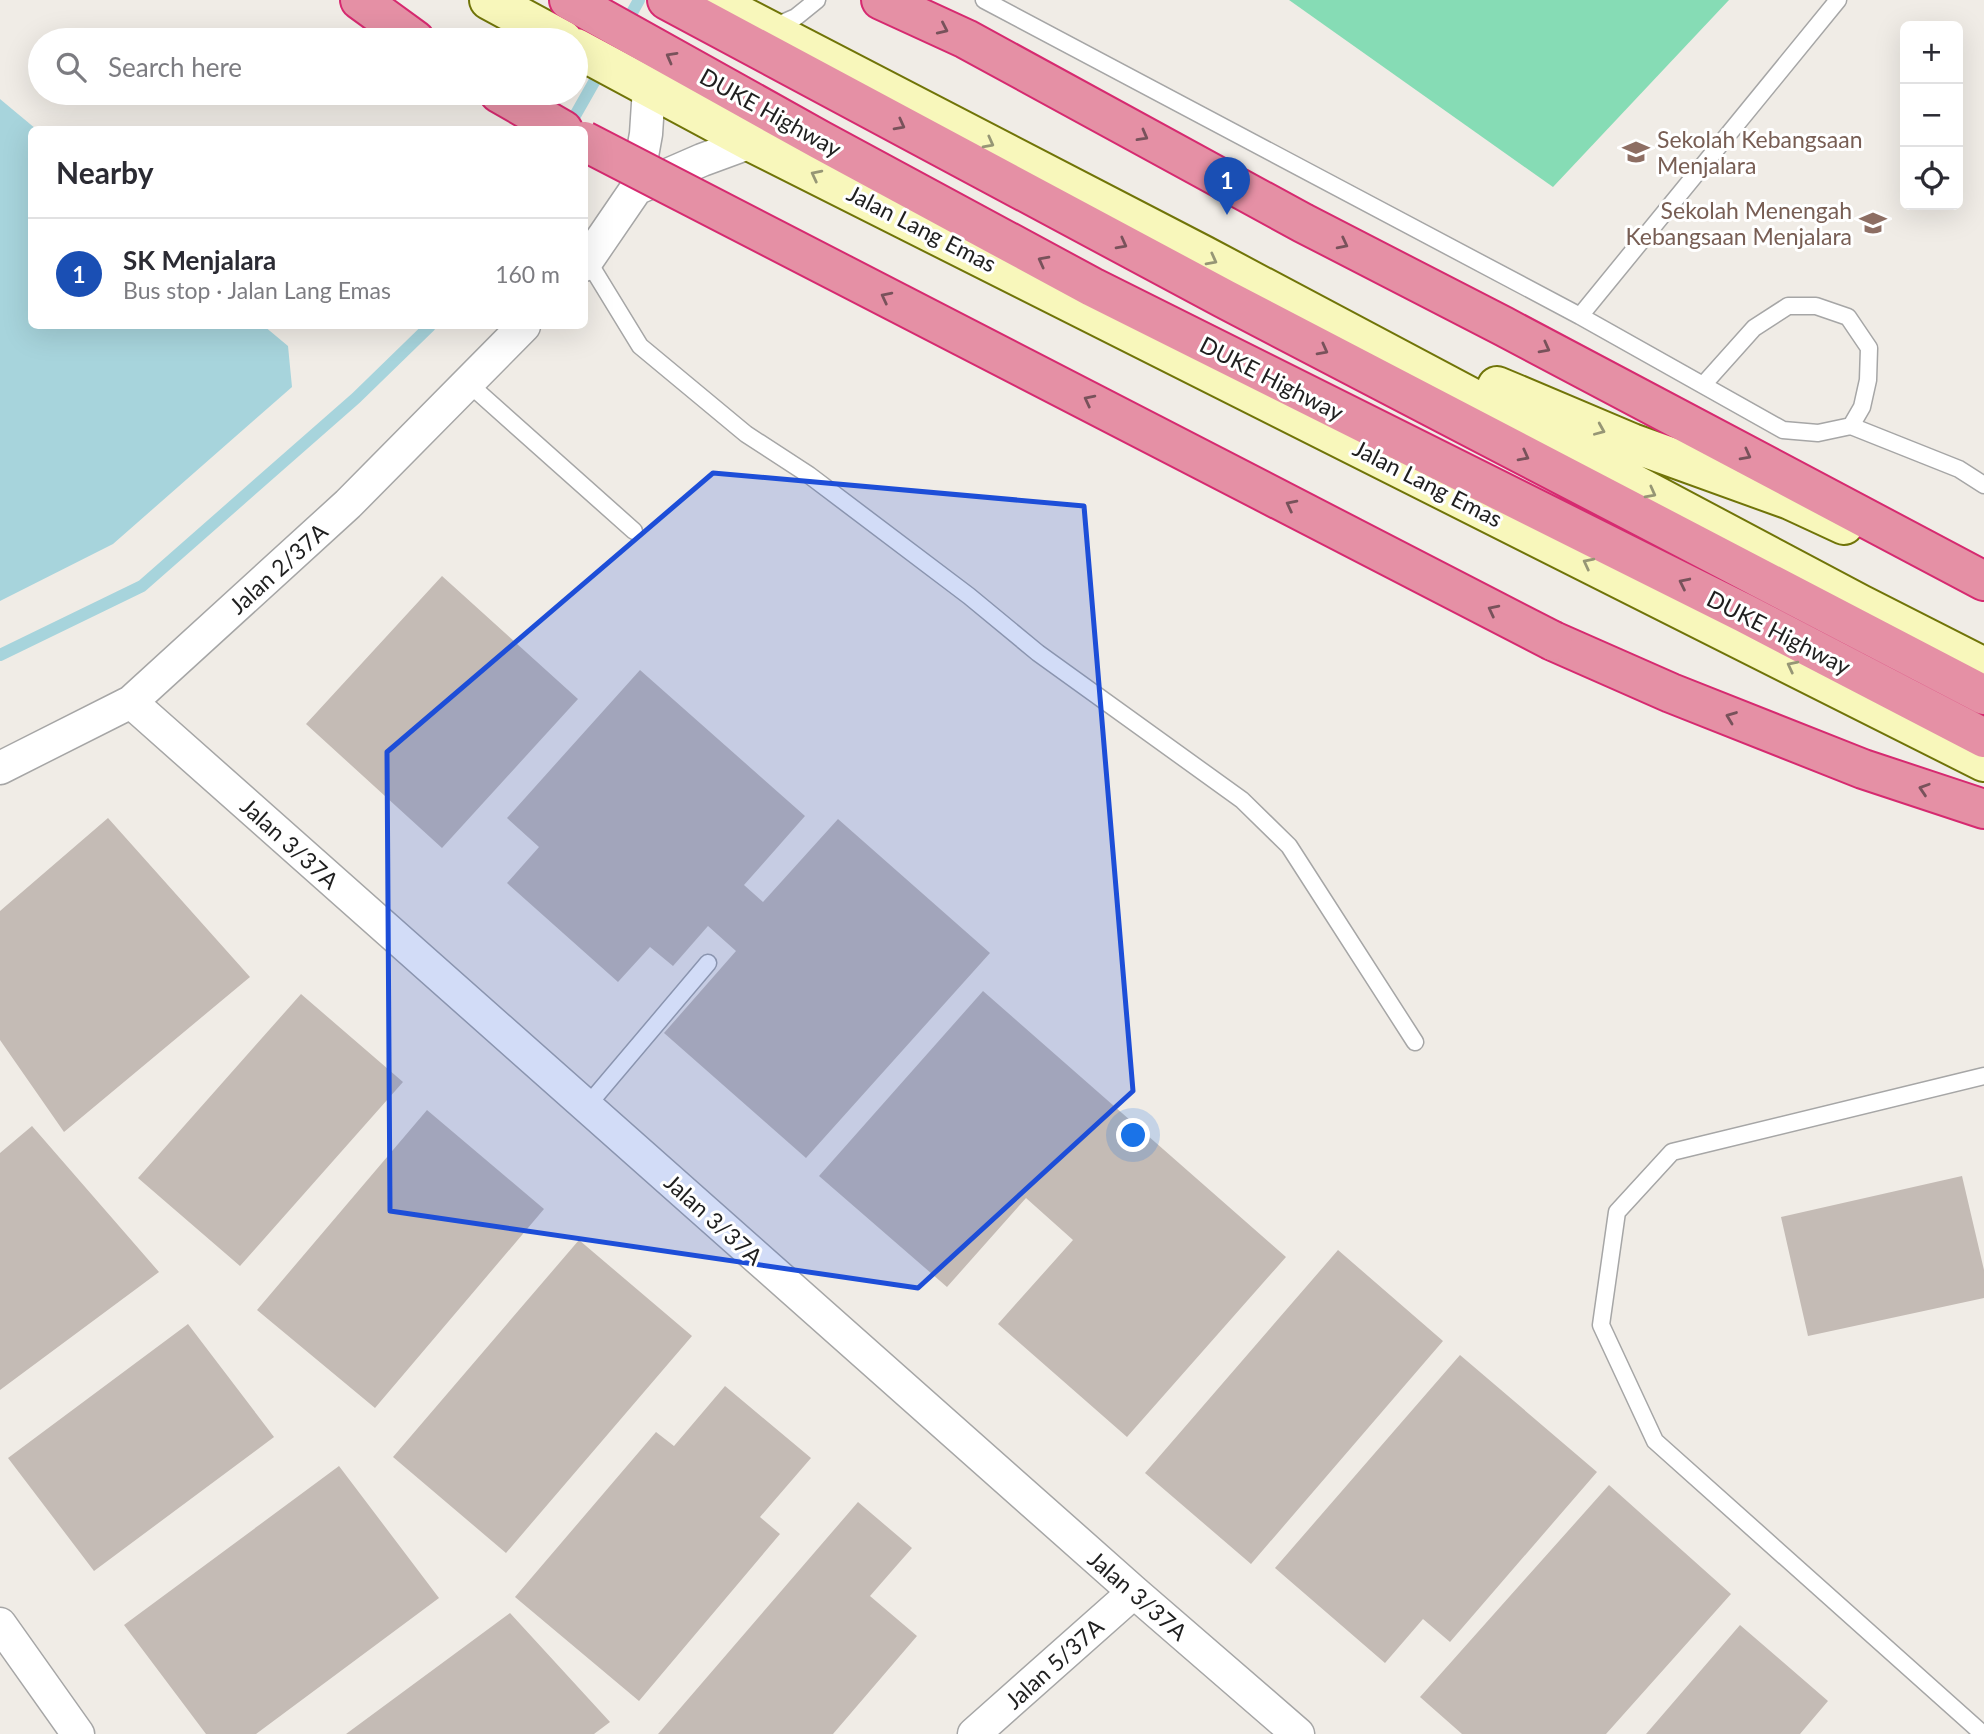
<!DOCTYPE html>
<meta charset="utf-8">
<style>
:root{--surface:#fff;--page:#f7f7f7;--text:#2b2b33;--muted:#7c7c81;--line:#e1e1e2;--accent:#111827}
body{margin:0;font-family:Lato,sans-serif;background:var(--page);color:var(--text)}
.controls{position:absolute;right:21px;top:21px;display:grid;overflow:hidden;border-radius:10px;box-shadow:0 7px 28px #0002}
.controls button{width:63px;height:63px;display:grid;place-items:center;padding:0;border:0;border-bottom:2px solid var(--line);background:var(--surface);color:var(--text);font:35px sans-serif}
.you{position:absolute;left:1134px;top:1136px;width:24px;height:24px;margin:-18px;border:5px solid #fff;border-radius:50%;background:#1a73e8;box-shadow:0 0 0 10px #1a73e833}
.badge{display:grid;place-items:center;width:46px;height:46px;border-radius:50%;background:var(--accent);color:#fff;font-size:23px;font-weight:700}
.pin{position:absolute;translate:-50% -58px;filter:drop-shadow(0 2px 4px #0008)}
.pin::after{content:'';position:absolute;top:37px;width:24px;height:21px;background:inherit;clip-path:polygon(0 0,100% 0,50% 100%)}
.list{margin:0;padding:0;list-style:none}
h2{display:flex;justify-content:space-between;align-items:center;height:91px;margin:0;padding:0 28px;font-size:30px}
h2 small{font-size:23px;font-weight:400;color:var(--muted)}
.list li{display:grid;grid-template-columns:46px 1fr auto;gap:21px;align-items:center;box-sizing:border-box;height:112px;padding:0 28px;border-top:2px solid var(--line)}
.list b{display:block;font-size:26px;white-space:nowrap}
.list p{margin:0;font-size:23px;white-space:nowrap;color:var(--muted)}
.list em{font-size:23px;font-style:normal;color:var(--muted)}
.icon{flex:none;width:38px;height:38px;fill:none;stroke:currentColor;stroke-width:2;stroke-linecap:round;stroke-linejoin:round}
.map{position:relative;flex:none;width:1984px;height:1734px;overflow:hidden}
.search{position:absolute;background:var(--surface);box-shadow:0 7px 28px #0002;left:28px;top:28px;width:560px;height:77px;display:flex;align-items:center;gap:18px;box-sizing:border-box;padding:0 24px;border-radius:38px;color:var(--muted);font-size:26px}
.panel{position:absolute;background:var(--surface);box-shadow:0 7px 28px #0002;left:28px;top:126px;width:560px;height:203px;border-radius:10px}
.map>svg:first-child{display:block}
.pitch{fill:#86dcb5}
.water{fill:#a7d4dc}
.lines{fill:none;stroke-linecap:round;stroke-linejoin:round}
.stream{stroke:#a7d4dc;stroke-width:12}
.building{fill:#c4bbb5}
.lane-casing{stroke:#a6a6a6;stroke-width:19}
.street-casing{stroke:#a6a6a6;stroke-width:35}
.secondary-casing{stroke:#707408;stroke-width:42}
.highway-casing{stroke:#d62a70;stroke-width:42}
.lane{stroke:#fff;stroke-width:16}
.street{stroke:#fff;stroke-width:32}
.secondary{stroke:#f8f7bb;stroke-width:38}
.highway{stroke:#e590a5;stroke-width:38}
.highway-bridge-casing{stroke:#d62a70;stroke-width:42;stroke-linecap:butt}
.highway-bridge{stroke:#e590a5;stroke-width:38}
.oneway{stroke:#78525b}
.oneway2{stroke:#969675}
.marked{fill:#1d4ed8;fill-opacity:0.2;stroke:#1d4ed8;stroke-width:5;stroke-linejoin:round}
.labels{text-anchor:middle;dominant-baseline:central;stroke-width:6;stroke-linejoin:round;paint-order:stroke}
.street-label{font-size:23px;fill:#1f1f1f;stroke:#fff}
.education-label{font-size:23px;fill:#785e54;stroke:#fff;text-anchor:start}
</style>
<div class="map">
<svg width="1984" height="1734" viewBox="0 0 1984 1734">
<rect width="100%" height="100%" fill="#f0ece6"/>
<!-- pitch -->
<path class="pitch" d="M 1289,0 L 1729,0 L 1553,187 Z"/>
<!-- water -->
<path class="water" d="M 0,99 L 36,129 L 32,130 L 32,326 L 264,326 L 288,346 L 292,387 L 113,544 L 0,601 Z"/>
<g class="lines">
<!-- stream -->
<path class="stream" d="M 624,27 L 639,0
M 568,128 L 602,68
M 0,655 L 142,586 L 356,398 L 430,326"/>
</g>
<!-- building -->
<path class="building" d="M 442,576 L 578,699 L 442,848 L 306,724 Z
M 640,670 L 805,816 L 744,885 L 763,902 L 838,819 L 990,953 L 806,1158 L 664,1033 L 736,951 L 708,926 L 673,966 L 650,947 L 618,982 L 507,883 L 539,847 L 507,818 Z
M 108,818 L 250,977 L 64,1132 L 0,1040 L 0,911 Z
M 983,991 L 1286,1257 L 1127,1437 L 998,1324 L 1073,1240 L 1026,1198 L 947,1287 L 819,1176 Z
M 301,994 L 403,1082 L 240,1266 L 138,1178 Z
M 427,1110 L 544,1209 L 375,1408 L 257,1310 Z
M 32,1126 L 159,1272 L 0,1390 L 0,1153 Z
M 1962,1176 L 1984,1270 L 1984,1298 L 1808,1336 L 1781,1217 Z
M 579,1240 L 692,1336 L 506,1553 L 393,1457 Z
M 1338,1250 L 1443,1341 L 1251,1564 L 1145,1473 Z
M 188,1324 L 274,1437 L 94,1571 L 8,1458 Z
M 1460,1355 L 1597,1472 L 1450,1642 L 1423,1619 L 1385,1663 L 1275,1568 Z
M 725,1386 L 811,1458 L 760,1517 L 780,1534 L 639,1701 L 515,1597 L 656,1432 L 674,1446 Z
M 339,1466 L 439,1598 L 256,1734 L 206,1734 L 124,1625 Z
M 1609,1485 L 1731,1594 L 1606,1734 L 1462,1734 L 1420,1697 Z
M 858,1502 L 912,1548 L 870,1596 L 917,1636 L 833,1734 L 658,1734 Z
M 510,1613 L 610,1722 L 594,1734 L 346,1734 Z
M 1740,1625 L 1828,1701 L 1800,1734 L 1646,1734 Z"/>
<g class="lines">
<defs>
<path id="lane" d="M 984,0 L 1580,316 L 1838,0
M 771,28 L 796,17 L 817,0
M 588,261 L 640,346 L 746,434 L 809,475 L 969,596 L 1038,653 L 1242,800 L 1289,846 L 1415,1042
M 1580,316 L 1783,430 L 1818,433 L 1851,426 L 1959,469 L 1984,485
M 468,383 L 634,531
M 1703,385 L 1754,328 L 1788,306 L 1816,306 L 1848,317 L 1869,348 L 1868,380 L 1862,407 L 1851,426
M 587,1106 L 708,963
M 1983,1734 L 1655,1441 L 1601,1325 L 1617,1212 L 1672,1152 L 1984,1076"/>
<path id="street" d="M 640,187 L 702,160 L 751,142
M 584,265 L 636,189 L 646,134 L 649,88
M 131,702 L 1134,1592 L 1298,1734
M 0,768 L 131,702 L 348,504 L 524,326
M 0,1624 L 78,1734
M 974,1734 L 1134,1592"/>
<path id="secondary" d="M 489,0 L 563,40
M 711,0 L 1203,255 L 1860,604 L 1984,667
M 576,48 L 751,142 L 1984,762
M 1497,386 L 1632,443 L 1790,500 L 1844,525"/>
<path id="highway" d="M 360,0 L 415,40
M 569,0 L 820,140 L 1092,287 L 1744,613 L 1984,738
M 667,0 L 1225,299 L 1984,695
M 881,0 L 966,39 L 1303,223 L 1503,326 L 1984,581
M 499,93 L 563,130
M 1553,641 L 1671,693 L 1863,769 L 1984,809"/>
</defs>
<!-- lane casing -->
<use href="#lane" class="lane-casing"/>
<!-- street casing -->
<use href="#street" class="street-casing"/>
<!-- secondary casing -->
<use href="#secondary" class="secondary-casing"/>
<!-- highway casing -->
<use href="#highway" class="highway-casing"/>
<!-- lane -->
<use href="#lane" class="lane"/>
<!-- street -->
<use href="#street" class="street"/>
<!-- secondary -->
<use href="#secondary" class="secondary"/>
<!-- highway -->
<use href="#highway" class="highway"/>
<defs>
<path id="highway-bridge" d="M 584,141 L 1553,641"/>
</defs>
<!-- highway-bridge casing -->
<use href="#highway-bridge" class="highway-bridge-casing"/>
<!-- highway-bridge -->
<use href="#highway-bridge" class="highway-bridge"/>
</g>
<!-- one-way arrows -->
<defs><path id="oneway-chevron" d="M-2-3.5L2.5 0L-2 3.5" fill="none" stroke-width="1.6" stroke-linecap="round" stroke-linejoin="round" transform="scale(1.75)"/></defs>
<g class="oneway">
<use href="#oneway-chevron" transform="translate(943 29) rotate(25)"/>
<use href="#oneway-chevron" transform="translate(671 57) rotate(-151)"/>
<use href="#oneway-chevron" transform="translate(900 125) rotate(28)"/>
<use href="#oneway-chevron" transform="translate(1143 136) rotate(29)"/>
<use href="#oneway-chevron" transform="translate(1122 244) rotate(28)"/>
<use href="#oneway-chevron" transform="translate(1343 244) rotate(27)"/>
<use href="#oneway-chevron" transform="translate(1043 261) rotate(-152)"/>
<use href="#oneway-chevron" transform="translate(886 297) rotate(-153)"/>
<use href="#oneway-chevron" transform="translate(1545 348) rotate(28)"/>
<use href="#oneway-chevron" transform="translate(1323 350) rotate(28)"/>
<use href="#oneway-chevron" transform="translate(1089 400) rotate(-153)"/>
<use href="#oneway-chevron" transform="translate(1746 455) rotate(28)"/>
<use href="#oneway-chevron" transform="translate(1524 456) rotate(28)"/>
<use href="#oneway-chevron" transform="translate(1291 505) rotate(-153)"/>
<use href="#oneway-chevron" transform="translate(1684 583) rotate(-154)"/>
<use href="#oneway-chevron" transform="translate(1493 610) rotate(-153)"/>
<use href="#oneway-chevron" transform="translate(1731 717) rotate(-159)"/>
<use href="#oneway-chevron" transform="translate(1924 789) rotate(-162)"/>
</g>
<g class="oneway2">
<use href="#oneway-chevron" transform="translate(989 143) rotate(28)"/>
<use href="#oneway-chevron" transform="translate(816 175) rotate(-153)"/>
<use href="#oneway-chevron" transform="translate(1212 260) rotate(28)"/>
<use href="#oneway-chevron" transform="translate(1600 430) rotate(23)"/>
<use href="#oneway-chevron" transform="translate(1651 493) rotate(28)"/>
<use href="#oneway-chevron" transform="translate(1588 563) rotate(-153)"/>
<use href="#oneway-chevron" transform="translate(1792 666) rotate(-153)"/>
</g>
<!-- marked area -->
<path class="marked" d="M 713,473 L 1084,506 L 1133,1091 L 918,1288 L 390,1211 L 387,752 Z"/>
<!-- icons -->
<defs>
<symbol id="school-bare" viewBox="-9 -9 18 18"><path d="M0-5L7-2L0 1L-7-2ZM-4 1L0 2.5L4 1V4Q0 6-4 4Z" fill="#8d6e63" stroke="#fff" stroke-width="2.5" paint-order="stroke"/></symbol>
</defs>
<g fill-rule="evenodd">
<use href="#school-bare" x="1617" y="133" width="38" height="38"/>
<use href="#school-bare" x="1854" y="204" width="38" height="38"/>
</g>
<g class="labels">
<!-- street labels -->
<g class="street-label">
<text transform="translate(771 112) rotate(29)">DUKE Highway</text>
<text transform="translate(922 228) rotate(27)">Jalan Lang Emas</text>
<text transform="translate(1272 378) rotate(27)">DUKE Highway</text>
<text transform="translate(1428 483) rotate(27)">Jalan Lang Emas</text>
<text transform="translate(278 568) rotate(-42)">Jalan 2/37A</text>
<text transform="translate(1779 632) rotate(27)">DUKE Highway</text>
<text transform="translate(290 843) rotate(42)">Jalan 3/37A</text>
<text transform="translate(714 1219) rotate(42)">Jalan 3/37A</text>
<text transform="translate(1138 1595) rotate(41)">Jalan 3/37A</text>
<text transform="translate(1054 1663) rotate(-42)">Jalan 5/37A</text>
</g>
<!-- education labels -->
<g class="education-label">
<text x="1657" y="139">Sekolah Kebangsaan<tspan x="1657" dy="26">Menjalara</tspan></text>
<text x="1852" y="210" text-anchor="end">Sekolah Menengah<tspan x="1852" dy="26">Kebangsaan Menjalara</tspan></text>
</g>
</g>
</svg>
<div class="controls">
<button>+</button>
<button>−</button>
<button><svg class="icon" aria-label="locate" viewBox="0 0 24 24"><circle cx="12" cy="12" r="6"/><path d="M12 2v4M12 18v4M2 12h4M18 12h4"/></svg></button>
</div>
<div class="you"></div>
<div class="pin badge" style="left:1227px;top:215px;background:#1a4fb4">1</div>
<div class="search"><svg class="icon" aria-label="search" viewBox="0 0 24 24"><circle cx="10" cy="10" r="6"/><path d="M15 15l6 6"/></svg>Search here</div>
<section class="panel">
<h2>Nearby<small></small></h2>
<ul class="list">
<li><span class="badge" style="background:#1a4fb4">1</span><div><b>SK Menjalara</b><p>Bus stop · Jalan Lang Emas</p></div><em>160 m</em></li>
</ul>
</section>
</div>
